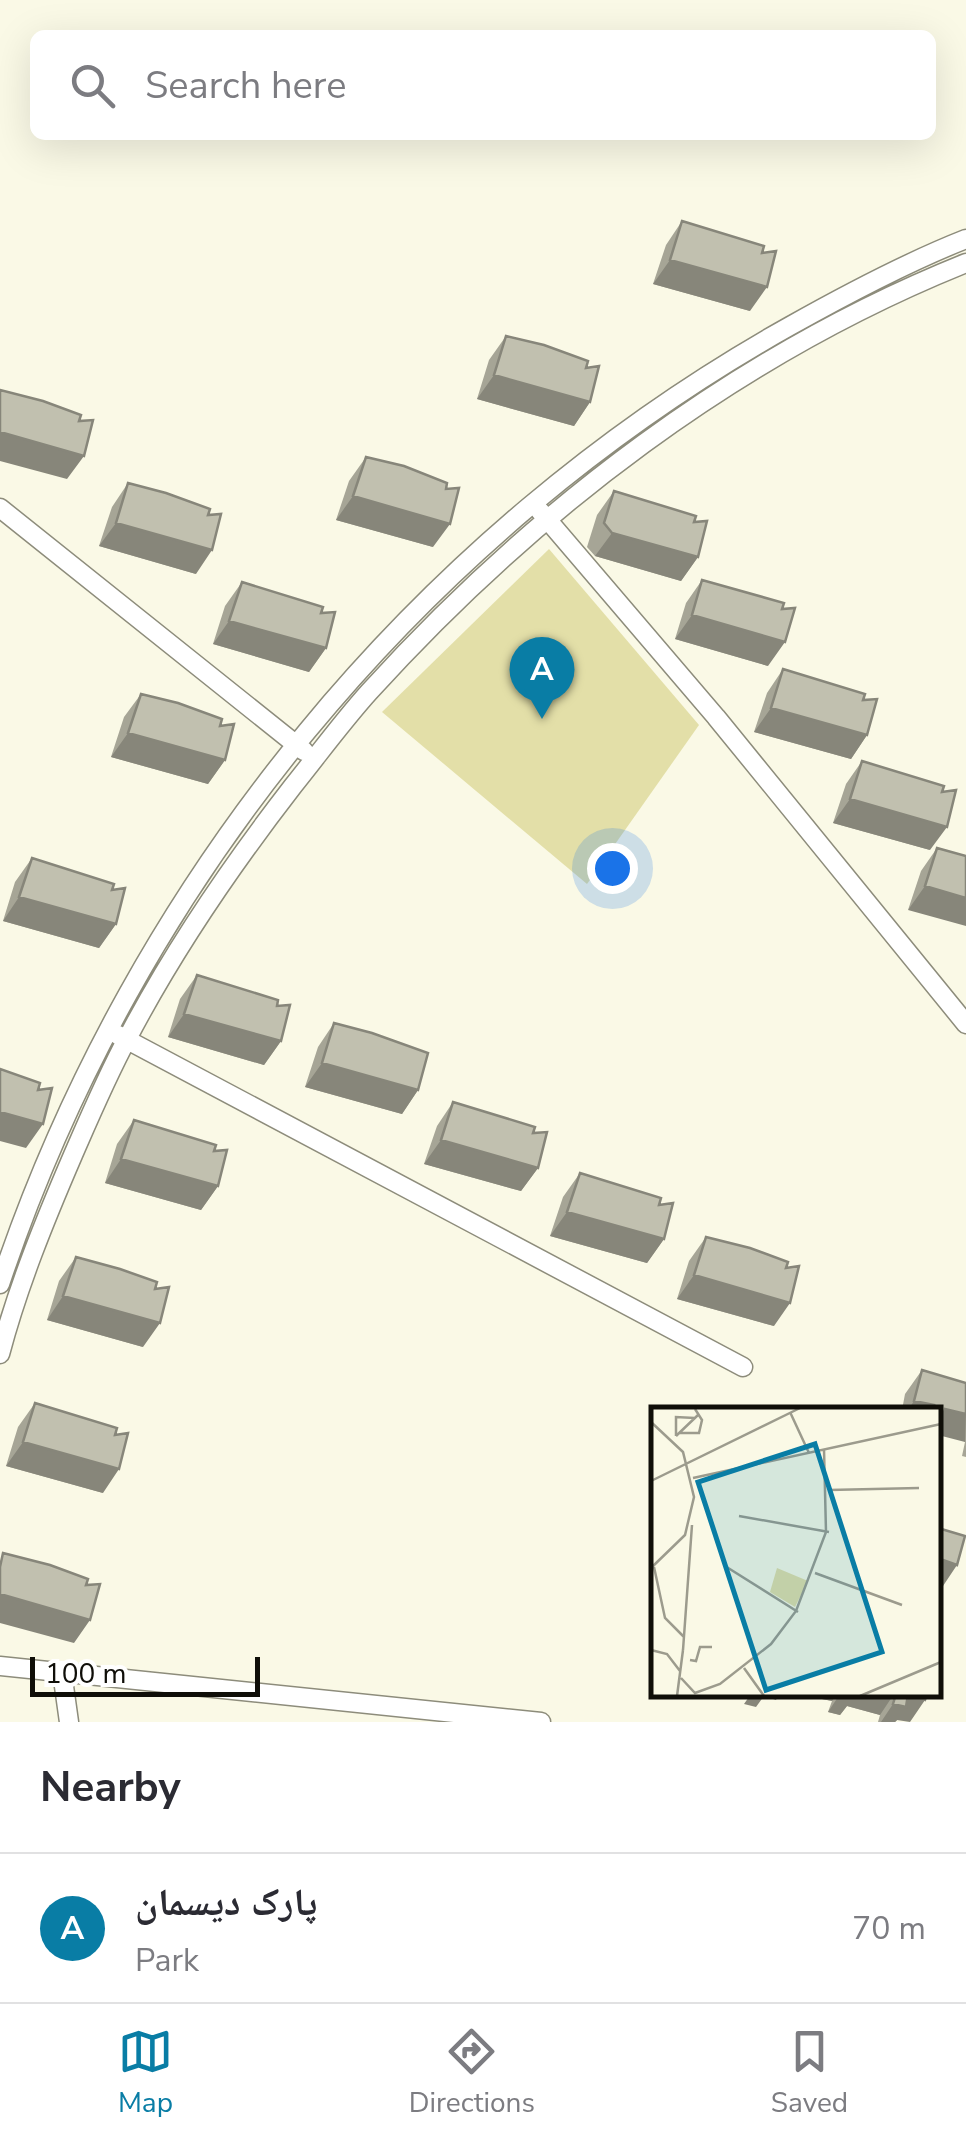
<!DOCTYPE html>
<meta charset="utf-8">
<style>
:root{--surface:#fff;--page:#f2f2f3;--text:#2b2b33;--muted:#7c7c81;--line:#e1e1e2;--accent:#097da5}
body{margin:0;font-family:"Nunito Sans","Noto Naskh Arabic",sans-serif;background:var(--page);color:var(--text)}
.scale{position:absolute;left:30px;bottom:25px;width:230px;box-sizing:border-box;padding-left:10px;border:5px solid #0f0e08;border-top:0;font-size:28px;line-height:35px;white-space:nowrap;color:#0f0e08;-webkit-text-stroke:8px #fff;paint-order:stroke}
.you{position:absolute;left:612px;top:868px;width:35px;height:35px;margin:-25px;border:8px solid #fff;border-radius:50%;background:#1a73e8;box-shadow:0 0 0 15px #1a73e833}
.badge{display:grid;place-items:center;width:65px;height:65px;border-radius:50%;background:var(--accent);color:#fff;font-size:32px;font-weight:700}
.pin{position:absolute;translate:-50% -82px;filter:drop-shadow(0 2px 5px #0008)}
.pin::after{content:'';position:absolute;top:52px;width:35px;height:30px;background:inherit;clip-path:polygon(0 0,100% 0,50% 100%)}
.list{margin:0;padding:0;list-style:none}
h2{display:flex;justify-content:space-between;align-items:center;height:130px;margin:0;padding:0 40px;font-size:42px}
h2 small{font-size:32px;font-weight:400;color:var(--muted)}
.list li{display:grid;grid-template-columns:65px 1fr auto;gap:30px;align-items:center;box-sizing:border-box;height:150px;padding:0 40px;border-top:2px solid var(--line)}
.list b{display:block;font-size:38px;white-space:nowrap}
.list p{margin:0;font-size:32px;white-space:nowrap;color:var(--muted)}
.list em{font-size:32px;font-style:normal;color:var(--muted)}
.icon{flex:none;width:55px;height:55px;fill:none;stroke:currentColor;stroke-width:2;stroke-linecap:round;stroke-linejoin:round}
.map{position:relative;flex:none;width:966px;height:1722px;overflow:hidden}
.search{position:absolute;background:var(--surface);box-shadow:0 10px 40px #0002;left:30px;right:30px;top:30px;height:110px;display:flex;align-items:center;gap:25px;box-sizing:border-box;padding:0 35px;border-radius:15px;color:var(--muted);font-size:38px}
.sheet{height:280px;background:var(--surface)}
nav{display:flex;justify-content:space-around;align-items:center;box-sizing:border-box;height:140px;border-top:2px solid var(--line);background:var(--surface);font-size:28px;color:var(--muted)}
nav a{display:grid;justify-items:center;gap:5px}
nav .on{color:var(--accent)}
.map>svg:first-child{display:block}
.green{fill:#e3dfa8}
.lines{fill:none;stroke-linecap:round;stroke-linejoin:round}
.minor-casing{stroke:#8d8c7b;stroke-width:21}
.minor{stroke:#fff;stroke-width:18}
.wall{fill:#a6a596}
.shaded-wall{fill:#87867a}
.building{fill:#c1c0af;stroke:#87867a;stroke-width:2.5}
.inset-road{fill:none;stroke:#9c9b8d;stroke-width:2.5}
.view{fill:#097da5;fill-opacity:0.15;stroke:#097da5;stroke-width:5}
.inset-edge{fill:none;stroke:#0f0e08;stroke-width:5}
</style>
<div class="map">
<svg width="966" height="1722" viewBox="0 0 966 1722">
<rect width="100%" height="100%" fill="#faf9e6"/>
<!-- green -->
<path class="green" d="M 549,549 L 699,725 L 587,884 L 382,712 Z"/>
<g class="lines">
<defs>
<path id="minor" d="M 0,508 L 304,751
M 540,511 L 716,717 L 966,1024
M 118,1035 L 743,1367
M 0,1284 C 134,882 420,533 790,326 C 847,294 905,263 966,239
M 0,1354 C 18,1286 45,1220 73,1155 C 90,1116 107,1076 127,1039 C 174,949 231,866 293,786 C 318,755 342,722 369,692 C 534,510 737,355 966,263
M 0,1666 L 541,1722
M 62,1672 L 69,1722"/>
</defs>
<!-- minor casing -->
<use href="#minor" class="minor-casing"/>
<!-- minor -->
<use href="#minor" class="minor"/>
</g>
<!-- wall -->
<path class="wall" d="M 682,221 L 750,311 L 653,284 L 666,245 Z
M 506,336 L 586,368 L 590,402 L 574,426 L 477,399 L 489,360 Z
M 366,457 L 433,547 L 336,520 L 349,481 Z
M 128,483 L 196,574 L 99,546 L 112,507 Z
M 614,491 L 694,522 L 698,557 L 681,581 L 595,556 L 587,547 L 597,515 Z
M 702,580 L 768,666 L 675,639 L 686,603 Z
M 242,582 L 321,613 L 326,648 L 309,672 L 213,644 L 225,606 Z
M 783,669 L 867,735 L 851,759 L 754,732 L 767,693 Z
M 141,694 L 225,760 L 208,784 L 111,757 L 124,717 Z
M 862,761 L 930,850 L 833,823 L 846,784 Z
M 937,848 L 966,856 L 908,910 L 921,871 Z
M 32,858 L 112,890 L 116,924 L 99,948 L 3,921 L 15,882 Z
M 197,975 L 277,1006 L 281,1041 L 264,1065 L 168,1037 L 180,999 Z
M 334,1023 L 418,1090 L 402,1114 L 305,1087 L 318,1047 Z
M 453,1102 L 533,1133 L 538,1168 L 521,1191 L 424,1164 L 437,1126 Z
M 134,1120 L 214,1151 L 218,1186 L 201,1210 L 105,1183 L 117,1144 Z
M 580,1173 L 659,1205 L 664,1239 L 647,1263 L 550,1236 L 563,1197 Z
M 706,1237 L 774,1326 L 677,1299 L 689,1261 Z
M 76,1257 L 143,1347 L 47,1320 L 59,1281 Z
M 922,1370 L 966,1383 L 966,1457 L 962,1456 L 965,1442 L 938,1410 L 902,1410 L 905,1394 Z
M 35,1403 L 103,1493 L 6,1466 L 18,1427 Z
M 813,1694 L 927,1694 L 895,1722 L 878,1722 L 880,1715 L 847,1706 L 840,1715 L 828,1712 L 832,1701 L 812,1697 Z"/>
<!-- shaded-wall -->
<path class="shaded-wall" d="M 670,260 L 767,287 L 750,311 L 653,284 Z
M 494,375 L 590,402 L 574,426 L 477,399 Z
M 0,432 L 84,456 L 67,479 L 0,461 Z
M 353,496 L 450,524 L 433,547 L 336,520 Z
M 116,523 L 212,550 L 196,574 L 99,546 Z
M 612,533 L 698,557 L 681,581 L 595,556 Z
M 692,615 L 785,642 L 768,666 L 675,639 Z
M 229,621 L 326,648 L 309,672 L 213,644 Z
M 771,708 L 867,735 L 851,759 L 754,732 Z
M 128,733 L 225,760 L 208,784 L 111,757 Z
M 850,799 L 947,827 L 930,850 L 833,823 Z
M 925,886 L 966,898 L 966,926 L 908,910 Z
M 19,897 L 116,924 L 99,948 L 3,921 Z
M 184,1014 L 281,1041 L 264,1065 L 168,1037 Z
M 322,1063 L 418,1090 L 402,1114 L 305,1087 Z
M 0,1112 L 43,1124 L 26,1148 L 0,1141 Z
M 441,1140 L 538,1168 L 521,1191 L 424,1164 Z
M 121,1159 L 218,1186 L 201,1210 L 105,1183 Z
M 567,1212 L 664,1239 L 647,1263 L 550,1236 Z
M 694,1275 L 790,1303 L 774,1326 L 677,1299 Z
M 63,1296 L 160,1323 L 143,1347 L 47,1320 Z
M 914,1401 L 934,1405 L 931,1410 L 908,1410 Z
M 945,1409 L 966,1414 L 965,1442 L 938,1435 L 938,1418 Z
M 23,1442 L 119,1469 L 103,1493 L 6,1466 Z
M 940,1559 L 957,1565 L 941,1589 L 938,1588 Z
M 0,1594 L 90,1620 L 74,1643 L 0,1623 Z
M 751,1694 L 779,1694 L 776,1700 L 764,1696 L 756,1707 L 744,1704 Z
M 814,1694 L 837,1694 L 832,1701 L 812,1697 Z
M 840,1694 L 894,1694 L 880,1715 L 847,1706 L 840,1715 L 828,1712 Z
M 908,1694 L 925,1700 L 910,1722 L 897,1720 L 895,1722 L 881,1722 L 893,1704 Z"/>
<!-- building -->
<path class="building" d="M 682,221 L 764,246 L 762,253 L 776,251 L 767,287 L 670,260 Z
M 506,336 L 544,345 L 588,361 L 586,368 L 599,366 L 590,402 L 494,375 Z
M 0,390 L 43,401 L 81,415 L 79,421 L 93,420 L 84,456 L 0,432 Z
M 366,457 L 404,466 L 447,483 L 446,489 L 459,488 L 450,524 L 353,496 Z
M 128,483 L 166,493 L 210,509 L 208,515 L 221,514 L 212,550 L 116,523 Z
M 614,491 L 696,516 L 694,522 L 707,521 L 698,557 L 612,533 L 604,523 Z
M 702,580 L 784,603 L 782,609 L 795,608 L 785,642 L 692,615 Z
M 242,582 L 323,607 L 321,613 L 335,612 L 326,648 L 229,621 Z
M 783,669 L 865,694 L 863,700 L 877,699 L 867,735 L 771,708 Z
M 141,694 L 178,703 L 222,719 L 220,726 L 234,724 L 225,760 L 128,733 Z
M 862,761 L 944,786 L 942,792 L 956,790 L 947,827 L 850,799 Z
M 937,848 L 966,856 L 966,898 L 925,886 Z
M 32,858 L 114,884 L 112,890 L 125,888 L 116,924 L 19,897 Z
M 197,975 L 278,1000 L 277,1006 L 290,1005 L 281,1041 L 184,1014 Z
M 334,1023 L 372,1033 L 428,1053 L 418,1090 L 322,1063 Z
M 0,1069 L 40,1083 L 38,1090 L 52,1088 L 43,1124 L 0,1112 Z
M 453,1102 L 535,1127 L 533,1133 L 547,1132 L 538,1168 L 441,1140 Z
M 134,1120 L 216,1145 L 214,1151 L 227,1150 L 218,1186 L 121,1159 Z
M 580,1173 L 661,1198 L 659,1205 L 673,1203 L 664,1239 L 567,1212 Z
M 706,1237 L 750,1248 L 788,1262 L 786,1268 L 799,1266 L 790,1303 L 694,1275 Z
M 76,1257 L 120,1269 L 157,1282 L 155,1289 L 169,1287 L 160,1323 L 63,1296 Z
M 922,1370 L 966,1383 L 966,1414 L 945,1409 L 942,1419 L 938,1418 L 938,1410 L 932,1410 L 934,1405 L 914,1401 Z
M 35,1403 L 117,1428 L 115,1435 L 128,1433 L 119,1469 L 23,1442 Z
M 938,1528 L 965,1536 L 957,1565 L 940,1559 L 938,1567 Z
M 3,1553 L 50,1565 L 88,1579 L 86,1585 L 100,1584 L 90,1620 L 0,1594 L 0,1567 Z
M 896,1694 L 908,1694 L 906,1707 L 893,1704 Z
M 908,1694 L 927,1694 L 925,1700 Z"/>
<!-- overview -->
<g transform="translate(651 1407)">
<rect width="290" height="290" fill="#faf9e6"/>
<path d="M 126,161 L 157,174 L 144,200 L 119,185 Z" fill="#e3dfa8"/>
<path class="inset-road" d="M 139,5 L 158,46M 0,15 L 32,45 L 43,90 L 34,128 L 0,161M 28,26 L 48,26 L 51,13 L 44,2M 25,29 L 25,10 L 44,11M 25,29 L 47,8M 42,71 L 290,17M 0,74 L 149,1M 178,83 L 268,81M 88,109 L 178,125M 74,159 L 147,205M 3,160 L 14,211 L 33,230M 164,166 L 251,198M 0,243 L 16,247 L 29,264M 32,243 L 41,118M 39,253 L 45,254 L 49,240 L 61,240M 93,261 L 113,289M 30,271 L 44,286 L 69,277 L 120,237 L 145,204 L 175,125 L 173,42M 26,289 L 32,243M 209,289 L 290,255"/>
<path class="view" d="M 164,37 L 231,245 L 115,283 L 47,75 Z"/>
<rect width="290" height="290" class="inset-edge"/>
</g>
</svg>
<div class="scale">100 m</div>
<div class="you"></div>
<div class="pin badge" style="left:542px;top:719px">A</div>
<div class="search"><svg class="icon" aria-label="search" viewBox="0 0 24 24"><circle cx="10" cy="10" r="6"/><path d="M15 15l6 6"/></svg>Search here</div>
</div>
<section class="sheet">
<h2>Nearby<small></small></h2>
<ul class="list">
<li><span class="badge">A</span><div><b>پارک دیسمان</b><p>Park</p></div><em>70 m</em></li>
</ul>
</section>
<nav>
<a class="on"><svg class="icon" aria-label="map" viewBox="0 0 24 24"><path d="M3 6l6-2 6 2 6-2v14l-6 2-6-2-6 2zM9 4v14M15 6v14"/></svg>Map</a>
<a><svg class="icon" aria-label="directions" viewBox="0 0 24 24"><path d="M12 3l9 9-9 9-9-9zM9 14v-3h6M13 9l2 2-2 2"/></svg>Directions</a>
<a><svg class="icon" aria-label="saved" viewBox="0 0 24 24"><path d="M7 4h10v16l-5-4-5 4z"/></svg>Saved</a>
</nav>
